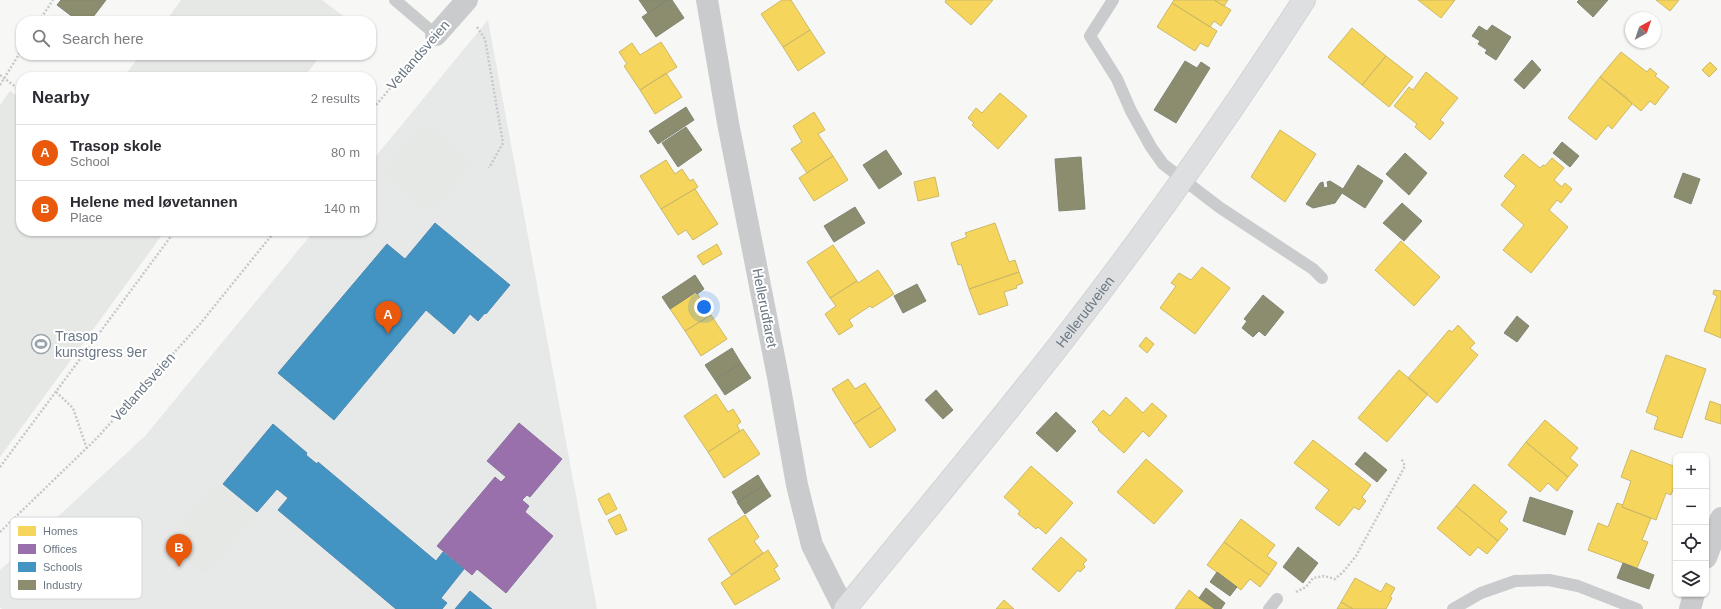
<!DOCTYPE html>
<meta charset="utf-8">
<style>
:root{--surface:#fff;--page:#f7f7f7;--text:#2b2b33;--muted:#7c7c81;--line:#e1e1e2;--accent:#ea580c}
body{margin:0;font-family:Arial,sans-serif;background:var(--page);color:var(--text)}
.controls{position:absolute;right:12px;bottom:12px;display:grid;overflow:hidden;border-radius:8px;box-shadow:0 1px 3px #0004}
.controls button{width:36px;height:36px;display:grid;place-items:center;padding:0;border:0;border-bottom:1px solid var(--line);background:var(--surface);color:var(--text);font:20px sans-serif}
.compass{position:absolute;left:1625px;top:12px;width:36px;height:36px;border-radius:50%;background:var(--surface);box-shadow:0 1px 3px #0004;rotate:40deg}
.you{position:absolute;left:704px;top:307px;width:14px;height:14px;margin:-10px;border:3px solid #fff;border-radius:50%;background:#1a73e8;box-shadow:0 0 0 6px #1a73e833}
.badge{display:grid;place-items:center;width:26px;height:26px;border-radius:50%;background:var(--accent);color:#fff;font-size:13px;font-weight:700}
.pin{position:absolute;translate:-50% -33px;filter:drop-shadow(0 1px 2px #0008)}
.pin::after{content:'';position:absolute;top:21px;width:14px;height:12px;background:inherit;clip-path:polygon(0 0,100% 0,50% 100%)}
.list{margin:0;padding:0;list-style:none}
h2{display:flex;justify-content:space-between;align-items:center;height:52px;margin:0;padding:0 16px;font-size:17px}
h2 small{font-size:13px;font-weight:400;color:var(--muted)}
.list li{display:grid;grid-template-columns:26px 1fr auto;gap:12px;align-items:center;box-sizing:border-box;height:56px;padding:0 16px;border-top:1px solid var(--line)}
.list b{display:block;font-size:15px;white-space:nowrap}
.list p{margin:0;font-size:13px;white-space:nowrap;color:var(--muted)}
.list em{font-size:13px;font-style:normal;color:var(--muted)}
.icon{flex:none;width:22px;height:22px;fill:none;stroke:currentColor;stroke-width:2;stroke-linecap:round;stroke-linejoin:round}
.map{position:relative;flex:none;width:1721px;height:609px;overflow:hidden}
.search{position:absolute;background:var(--surface);box-shadow:0 1px 3px #0004;left:16px;top:16px;width:360px;height:44px;display:flex;align-items:center;gap:10px;box-sizing:border-box;padding:0 14px;border-radius:16px;color:var(--muted);font-size:15px}
.panel{position:absolute;background:var(--surface);box-shadow:0 1px 3px #0004;left:16px;top:72px;width:360px;height:164px;border-radius:16px}
.map>svg:first-child{display:block}
.built{fill:#e7e9e9}
.green{fill:#e5e8e4}
.homes{fill:#f6d55c;stroke:#ccb968}
.offices{fill:#9970ab;stroke:#8b729f}
.schools{fill:#4393c3;stroke:#4f8bb0}
.industry{fill:#8c8c6e;stroke:#828674}
.lines{fill:none;stroke-linecap:round;stroke-linejoin:round}
.secondary-casing{stroke:#d3d4d4;stroke-width:24}
.path{stroke:#c7c8c9;stroke-width:2.5;stroke-dasharray:2 2;stroke-linecap:butt}
.service{stroke:#cacbcc;stroke-width:12}
.minor{stroke:#cacbcc;stroke-width:22}
.secondary{stroke:#dedfe0;stroke-width:22}
.labels{text-anchor:middle;dominant-baseline:central;stroke-width:4;stroke-linejoin:round;paint-order:stroke}
.street-label{font-size:14px;fill:#6a7783;stroke:#fff}
.poi-label{font-size:14px;fill:#6a7783;stroke:#fff;text-anchor:start}
.key{fill:#fff;stroke:#d2d6da;stroke-width:1}
.key-label{font-size:11px;fill:#6a7783}
</style>
<div class="map">
<svg width="1721" height="609" viewBox="0 0 1721 609">
<rect width="100%" height="100%" fill="#f7f7f6"/>
<!-- built -->
<path class="built" d="M 488,20 L 597,609 L 2,609 L 0,607 L 0,570 L 145,436 L 314,231 L 371,231 L 371,162 Z"/>
<!-- green -->
<path class="green" d="M 181,0 L 322,0 L 347,19 L 346,21 L 166,21 Z
M 140,55 L 321,55 L 304,77 L 124,77 Z
M 10,91 L 21,99 L 21,231 L 165,231 L 0,457 L 0,105 Z
M 424,122 L 473,163 L 432,214 L 382,173 Z
M 216,482 L 256,516 L 206,575 L 166,542 Z"/>
<!-- homes -->
<path class="homes" d="M 782,0 L 791,0 L 810,30 L 783,47 L 761,14 Z
M 946,0 L 993,0 L 971,25 L 945,2 Z
M 1174,0 L 1214,0 L 1231,10 L 1221,26 L 1214,21 L 1210,27 L 1172,3 Z
M 1214,0 L 1228,0 L 1224,6 Z
M 1418,0 L 1455,0 L 1441,18 Z
M 1656,0 L 1679,0 L 1670,11 Z
M 1172,3 L 1217,31 L 1208,47 L 1200,43 L 1195,51 L 1157,27 Z
M 1352,28 L 1386,56 L 1362,85 L 1328,57 Z
M 810,30 L 825,53 L 798,71 L 783,47 Z
M 661,42 L 677,67 L 640,90 L 624,66 L 627,64 L 619,52 L 632,43 L 640,55 Z
M 1621,52 L 1647,72 L 1650,68 L 1657,74 L 1655,76 L 1669,87 L 1655,105 L 1650,101 L 1641,111 L 1600,77 Z
M 1386,56 L 1413,77 L 1389,107 L 1362,85 Z
M 1710,62 L 1717,69 L 1709,77 L 1702,70 Z
M 1426,72 L 1458,98 L 1440,120 L 1444,123 L 1430,140 L 1415,127 L 1417,124 L 1394,106 L 1409,87 L 1413,90 Z
M 666,73 L 682,97 L 655,114 L 640,90 Z
M 1600,77 L 1626,97 L 1632,104 L 1612,129 L 1608,125 L 1596,140 L 1568,118 Z
M 1000,93 L 1027,116 L 998,149 L 972,125 L 974,123 L 968,118 L 976,108 L 982,113 Z
M 814,112 L 825,130 L 818,134 L 833,156 L 807,173 L 791,149 L 802,142 L 793,126 Z
M 1280,130 L 1316,154 L 1285,202 L 1251,177 Z
M 1523,154 L 1540,168 L 1543,165 L 1545,166 L 1552,158 L 1564,168 L 1554,180 L 1562,187 L 1565,183 L 1572,189 L 1561,203 L 1557,200 L 1549,210 L 1568,227 L 1531,273 L 1503,250 L 1524,225 L 1501,205 L 1516,186 L 1504,176 Z
M 833,156 L 848,180 L 814,201 L 799,178 Z
M 666,160 L 675,174 L 682,169 L 690,181 L 693,179 L 698,187 L 661,209 L 640,176 Z
M 935,177 L 939,196 L 918,201 L 914,182 Z
M 695,189 L 718,224 L 693,240 L 686,230 L 678,235 L 661,209 Z
M 995,223 L 1009,262 L 1015,260 L 1019,272 L 969,289 L 961,264 L 958,265 L 951,243 L 967,237 L 965,233 Z
M 1401,241 L 1440,277 L 1414,306 L 1375,270 Z
M 717,244 L 722,254 L 703,265 L 697,256 Z
M 833,245 L 857,281 L 830,298 L 807,262 Z
M 1202,267 L 1230,288 L 1195,334 L 1160,308 L 1176,286 L 1171,283 L 1179,273 L 1191,280 Z
M 878,270 L 894,294 L 872,308 L 870,306 L 849,320 L 853,326 L 839,335 L 825,314 L 836,306 L 830,298 L 857,281 L 858,283 Z
M 1019,272 L 1023,283 L 1016,286 L 1017,288 L 1004,292 L 1008,305 L 979,315 L 969,289 Z
M 1714,290 L 1721,291 L 1721,338 L 1704,331 L 1717,296 L 1713,294 Z
M 696,292 L 711,315 L 685,331 L 670,309 Z
M 711,315 L 727,339 L 701,356 L 685,331 Z
M 1458,325 L 1475,343 L 1470,348 L 1478,355 L 1437,403 L 1408,378 L 1449,330 L 1452,332 Z
M 1146,337 L 1154,344 L 1147,353 L 1139,346 Z
M 1666,355 L 1706,369 L 1682,438 L 1654,429 L 1658,417 L 1646,412 Z
M 1399,370 L 1428,394 L 1387,442 L 1358,418 Z
M 848,379 L 855,389 L 865,383 L 881,407 L 854,424 L 832,389 Z
M 716,394 L 728,412 L 733,409 L 741,422 L 737,425 L 740,431 L 708,452 L 684,416 Z
M 1126,397 L 1143,413 L 1152,403 L 1167,416 L 1149,437 L 1143,431 L 1124,453 L 1098,430 L 1099,429 L 1092,422 L 1103,410 L 1110,416 Z
M 1710,401 L 1721,405 L 1721,424 L 1705,419 Z
M 881,407 L 896,430 L 870,448 L 854,424 Z
M 1545,420 L 1578,448 L 1570,458 L 1578,465 L 1568,477 L 1526,442 Z
M 743,429 L 760,454 L 724,478 L 708,452 Z
M 1313,440 L 1371,485 L 1362,497 L 1366,501 L 1359,510 L 1354,507 L 1339,526 L 1315,508 L 1329,490 L 1294,463 Z
M 1526,442 L 1568,477 L 1557,491 L 1548,483 L 1540,492 L 1508,465 Z
M 1631,450 L 1676,467 L 1676,481 L 1671,495 L 1666,493 L 1656,520 L 1622,507 L 1631,481 L 1621,477 Z
M 1146,459 L 1183,491 L 1154,524 L 1117,492 Z
M 1031,466 L 1073,503 L 1046,534 L 1038,527 L 1036,529 L 1018,514 L 1020,511 L 1004,497 Z
M 1474,484 L 1507,512 L 1499,521 L 1508,529 L 1498,541 L 1456,506 Z
M 609,493 L 617,509 L 606,515 L 598,499 Z
M 1617,503 L 1623,505 L 1622,507 L 1651,518 L 1642,540 L 1648,542 L 1637,568 L 1588,550 L 1598,523 L 1608,527 Z
M 1456,506 L 1498,541 L 1487,554 L 1478,547 L 1470,556 L 1437,528 Z
M 620,514 L 627,530 L 616,535 L 608,520 Z
M 745,515 L 759,537 L 754,541 L 763,553 L 731,575 L 708,539 Z
M 1241,519 L 1275,545 L 1267,556 L 1277,563 L 1269,575 L 1224,542 Z
M 1061,537 L 1087,560 L 1083,564 L 1085,567 L 1080,572 L 1078,570 L 1059,592 L 1032,569 Z
M 1224,542 L 1269,575 L 1260,587 L 1250,579 L 1241,590 L 1207,565 Z
M 768,550 L 778,566 L 774,569 L 780,579 L 735,605 L 721,583 Z
M 1355,578 L 1381,592 L 1386,583 L 1395,588 L 1390,597 L 1392,598 L 1386,609 L 1353,609 L 1341,602 Z
M 1189,590 L 1199,598 L 1215,609 L 1175,609 Z
M 1004,600 L 1014,609 L 996,609 Z
M 1341,602 L 1353,609 L 1337,609 Z"/>
<!-- offices -->
<path class="offices" d="M 519,423 L 562,459 L 530,497 L 527,495 L 522,500 L 529,506 L 525,512 L 553,536 L 506,593 L 477,569 L 472,575 L 437,546 L 495,477 L 501,482 L 506,477 L 487,461 Z"/>
<!-- schools -->
<path class="schools" d="M 435,223 L 510,285 L 486,314 L 485,313 L 478,321 L 470,314 L 454,334 L 426,310 L 334,420 L 278,373 L 387,244 L 405,259 Z
M 273,424 L 307,453 L 306,455 L 317,464 L 318,462 L 436,561 L 443,552 L 464,569 L 441,598 L 447,603 L 442,609 L 396,609 L 278,510 L 288,498 L 277,489 L 257,512 L 223,484 Z
M 470,591 L 492,609 L 455,609 Z"/>
<!-- industry -->
<path class="industry" d="M 61,0 L 106,0 L 90,21 L 78,21 L 57,5 Z
M 639,0 L 667,0 L 648,13 Z
M 667,0 L 672,0 L 684,18 L 656,37 L 642,17 Z
M 1579,0 L 1608,0 L 1593,17 L 1577,2 Z
M 1492,25 L 1511,37 L 1496,60 L 1485,53 L 1487,50 L 1478,44 L 1480,41 L 1472,36 L 1479,26 L 1487,31 Z
M 1532,60 L 1541,70 L 1524,89 L 1514,80 Z
M 1185,61 L 1197,68 L 1201,62 L 1210,68 L 1176,123 L 1154,110 Z
M 686,107 L 694,120 L 658,144 L 649,131 Z
M 686,127 L 702,150 L 678,167 L 662,143 Z
M 1562,142 L 1579,156 L 1570,167 L 1553,153 Z
M 886,150 L 902,174 L 879,189 L 863,165 Z
M 1405,153 L 1427,173 L 1409,195 L 1386,174 Z
M 1081,157 L 1085,209 L 1059,211 L 1055,159 Z
M 1358,165 L 1383,181 L 1365,208 L 1342,193 L 1335,203 L 1313,208 L 1306,204 L 1320,183 L 1323,182 L 1324,188 L 1328,187 L 1327,182 L 1330,181 L 1343,189 Z
M 1683,173 L 1700,179 L 1691,204 L 1674,197 Z
M 1402,203 L 1422,221 L 1404,241 L 1383,223 Z
M 855,207 L 865,223 L 834,242 L 824,226 Z
M 695,275 L 704,289 L 697,294 L 696,292 L 670,309 L 662,297 Z
M 917,284 L 926,301 L 903,313 L 894,296 Z
M 1263,295 L 1284,312 L 1265,336 L 1259,331 L 1253,337 L 1242,328 L 1247,321 L 1244,319 Z
M 1517,316 L 1529,326 L 1517,342 L 1504,333 Z
M 732,348 L 741,363 L 715,380 L 705,365 Z
M 741,363 L 751,378 L 725,395 L 715,380 Z
M 936,390 L 953,410 L 943,419 L 925,400 Z
M 1056,412 L 1076,431 L 1057,452 L 1036,433 Z
M 1365,452 L 1387,470 L 1377,482 L 1355,464 Z
M 758,475 L 764,485 L 738,502 L 732,492 Z
M 764,485 L 771,496 L 745,514 L 737,502 Z
M 1530,497 L 1573,511 L 1565,535 L 1523,521 Z
M 1298,547 L 1318,563 L 1303,583 L 1283,567 Z
M 1623,563 L 1654,575 L 1649,589 L 1617,578 Z
M 1217,572 L 1237,587 L 1230,596 L 1210,582 Z
M 1206,588 L 1225,603 L 1221,609 L 1215,609 L 1199,598 Z"/>
<g class="lines">
<defs>
<g id="secondary">
<path id="s1" d="M 845,609 C 919,518 995,428 1067,335 C 1151,227 1230,115 1304,0"/>
</g>
</defs>
<!-- secondary casing -->
<use href="#secondary" class="secondary-casing"/>
<!-- path -->
<path class="path" d="M 39,21 L 53,0
M 477,27 L 485,39 L 503,143 L 489,168
M 0,75 L 21,91
M 0,85 L 21,51
M 371,111 L 420,53
M 56,392 L 73,408 L 87,449
M 0,467 L 175,231
M 0,532 L 96,439 L 200,324 L 275,231
M 1296,592 L 1306,587 L 1313,578 L 1324,576 L 1335,579 L 1344,571 L 1356,556 L 1405,466 L 1401,458"/>
<!-- service -->
<path class="service" d="M 395,0 L 436,35
M 1113,0 L 1090,36 L 1117,79 L 1131,111 L 1151,147 L 1163,164 L 1219,207 L 1313,269 L 1322,278
M 1269,609 L 1277,599
M 1453,609 L 1481,593 L 1515,581 L 1549,580 L 1578,586 L 1637,609"/>
<!-- minor -->
<path class="minor" d="M 707,0 L 728,123 L 778,377 L 797,485 L 812,545 L 844,609
M 436,35 L 467,0
M 1706,558 L 1721,518
M 1690,609 L 1694,594"/>
<!-- secondary -->
<use href="#secondary" class="secondary"/>
</g>
<!-- icons -->
<defs>
<symbol id="stadium-ring" viewBox="-11 -11 22 22"><circle r="9.5" fill="#fff" stroke="#9ba4ab" stroke-width="1.5"/><path d="M0-5a6.5 5 0 1 0 0 10a6.5 5 0 1 0 0-10ZM-3.5-1.8h7v3.6h-7Z" fill="#9ba4ab"/></symbol>
</defs>
<g fill-rule="evenodd">
<use href="#stadium-ring" x="30" y="333" width="22" height="22"/>
</g>
<g class="labels">
<!-- street labels -->
<g class="street-label">
<text transform="translate(418 55) rotate(-49)">Vetlandsveien</text>
<text transform="translate(765 308) rotate(79)">Hellerudfaret</text>
<text stroke="none"><textPath href="#s1" startOffset="382">Hellerudveien</textPath></text>
<text transform="translate(143 387) rotate(-48)">Vetlandsveien</text>
</g>
<!-- poi labels -->
<g class="poi-label">
<text x="55" y="336">Trasop<tspan x="55" dy="16">kunstgress 9er</tspan></text>
</g>
</g>
<!-- legend -->
<rect x="10" y="517" width="132" height="82" rx="6" class="key"/>
<rect x="18" y="526" width="18" height="10" fill="#f6d55c"/>
<rect x="18" y="544" width="18" height="10" fill="#9970ab"/>
<rect x="18" y="562" width="18" height="10" fill="#4393c3"/>
<rect x="18" y="580" width="18" height="10" fill="#8c8c6e"/>
<g class="key-label">
<text x="43" y="535">Homes</text>
<text x="43" y="553">Offices</text>
<text x="43" y="571">Schools</text>
<text x="43" y="589">Industry</text>
</g>
</svg>
<div class="controls">
<button>+</button>
<button>−</button>
<button><svg class="icon" aria-label="locate" viewBox="0 0 24 24"><circle cx="12" cy="12" r="6"/><path d="M12 2v4M12 18v4M2 12h4M18 12h4"/></svg></button>
<button><svg class="icon" aria-label="layers" viewBox="0 0 24 24"><path d="M12 4l9 5-9 5-9-5zM3 14l9 5 9-5"/></svg></button>
</div>
<svg class="compass" viewBox="-18 -18 36 36"><path d="M0-13l5 13h-10z" fill="#e53935"/><path d="M0 13l5-13h-10z" fill="#7c7c81"/></svg>
<div class="you"></div>
<div class="pin badge" style="left:388px;top:334px">A</div>
<div class="pin badge" style="left:179px;top:567px">B</div>
<div class="search"><svg class="icon" aria-label="search" viewBox="0 0 24 24"><circle cx="10" cy="10" r="6"/><path d="M15 15l6 6"/></svg>Search here</div>
<section class="panel">
<h2>Nearby<small>2 results</small></h2>
<ul class="list">
<li><span class="badge">A</span><div><b>Trasop skole</b><p>School</p></div><em>80 m</em></li>
<li><span class="badge">B</span><div><b>Helene med løvetannen</b><p>Place</p></div><em>140 m</em></li>
</ul>
</section>
</div>
